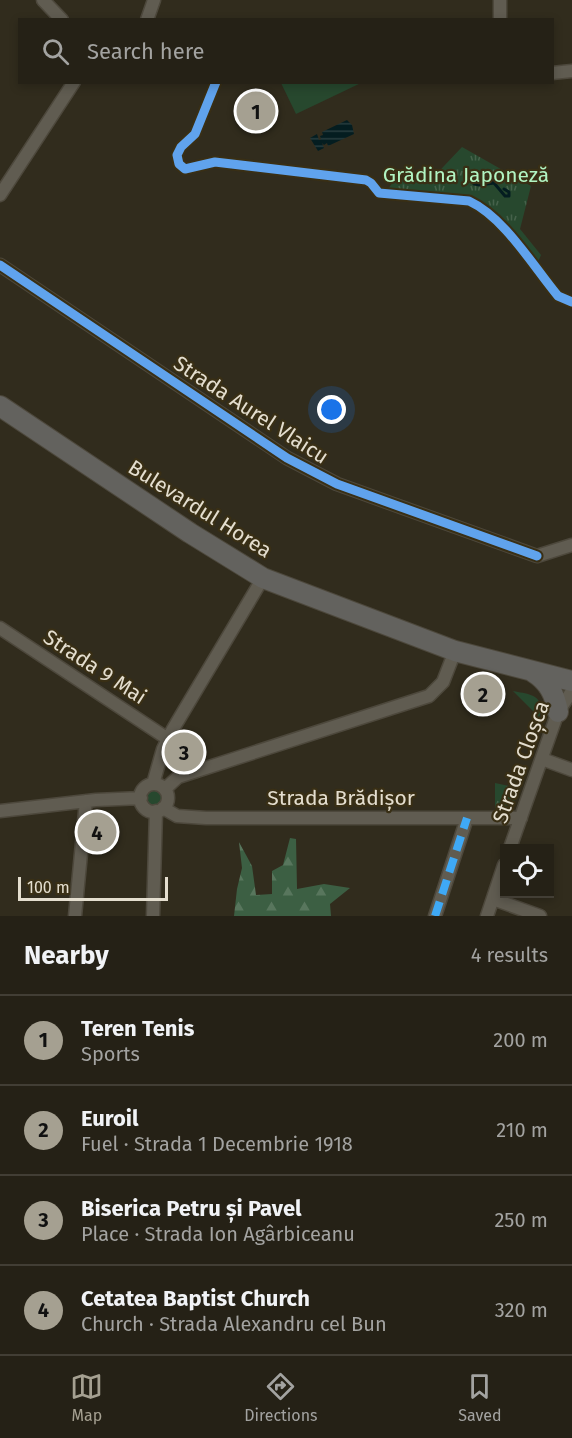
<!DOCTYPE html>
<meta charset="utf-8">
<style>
:root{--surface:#252116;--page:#2d291f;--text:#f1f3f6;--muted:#a3a3a1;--line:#423e35;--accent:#a5a091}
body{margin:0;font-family:"Fira Sans",sans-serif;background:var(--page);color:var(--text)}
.controls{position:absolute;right:18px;bottom:18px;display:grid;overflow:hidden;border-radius:0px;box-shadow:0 3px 9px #0003}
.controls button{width:54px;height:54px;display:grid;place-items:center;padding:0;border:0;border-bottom:2px solid var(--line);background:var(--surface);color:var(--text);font:30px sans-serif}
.scale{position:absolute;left:18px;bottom:15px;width:150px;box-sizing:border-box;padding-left:6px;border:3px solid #e4decf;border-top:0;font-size:16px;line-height:21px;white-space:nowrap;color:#e4decf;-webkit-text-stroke:4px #392f15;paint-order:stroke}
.you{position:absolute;left:332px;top:410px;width:21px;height:21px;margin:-15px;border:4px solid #fff;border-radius:50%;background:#1a73e8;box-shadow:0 0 0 9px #1a73e833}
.badge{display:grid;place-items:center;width:39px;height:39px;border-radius:50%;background:var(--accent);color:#111;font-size:20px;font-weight:700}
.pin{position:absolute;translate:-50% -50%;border:3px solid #fff;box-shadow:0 2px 6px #0006}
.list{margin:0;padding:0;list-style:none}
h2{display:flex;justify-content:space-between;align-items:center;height:78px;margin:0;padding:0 24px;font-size:26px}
h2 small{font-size:20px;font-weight:400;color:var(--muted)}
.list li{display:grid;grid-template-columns:39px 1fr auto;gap:18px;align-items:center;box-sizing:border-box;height:90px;padding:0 24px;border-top:2px solid var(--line)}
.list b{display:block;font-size:22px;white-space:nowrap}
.list p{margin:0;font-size:20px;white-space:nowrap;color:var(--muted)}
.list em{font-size:20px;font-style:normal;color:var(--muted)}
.icon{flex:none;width:33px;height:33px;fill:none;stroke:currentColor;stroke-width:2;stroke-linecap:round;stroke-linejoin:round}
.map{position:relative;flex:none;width:572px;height:916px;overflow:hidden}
.search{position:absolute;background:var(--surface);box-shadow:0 3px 9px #0003;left:18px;right:18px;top:18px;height:66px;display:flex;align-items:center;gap:15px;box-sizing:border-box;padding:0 21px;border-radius:0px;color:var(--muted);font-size:22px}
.sheet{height:438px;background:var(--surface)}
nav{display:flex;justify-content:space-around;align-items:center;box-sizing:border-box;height:84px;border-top:2px solid var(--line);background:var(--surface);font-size:16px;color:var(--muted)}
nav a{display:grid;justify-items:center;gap:3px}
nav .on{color:var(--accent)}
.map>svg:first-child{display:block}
.grass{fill:url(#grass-tufts)}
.forest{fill:url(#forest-firs)}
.garden{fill:#27482e}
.water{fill:url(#water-rules)}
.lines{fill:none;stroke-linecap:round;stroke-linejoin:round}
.stream{stroke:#041d20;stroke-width:3}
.minor-casing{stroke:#4d483c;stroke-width:15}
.primary-casing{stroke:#4d483c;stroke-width:22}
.minor{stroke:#605c51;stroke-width:12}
.primary{stroke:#63625e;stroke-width:20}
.quiet{stroke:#3fa9f5;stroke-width:8;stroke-dasharray:15 8;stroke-linecap:butt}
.cycleway-casing{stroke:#392f15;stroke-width:13}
.cycleway{stroke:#60a3ed;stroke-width:9}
.labels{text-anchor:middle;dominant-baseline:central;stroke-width:4.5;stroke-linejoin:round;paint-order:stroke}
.park-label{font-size:21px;fill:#b1f4c2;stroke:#392f15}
.street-label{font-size:21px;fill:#e4decf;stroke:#392f15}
</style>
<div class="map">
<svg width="572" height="916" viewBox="0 0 572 916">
<defs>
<pattern id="grass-tufts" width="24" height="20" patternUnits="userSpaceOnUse" patternTransform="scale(1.5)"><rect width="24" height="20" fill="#27482e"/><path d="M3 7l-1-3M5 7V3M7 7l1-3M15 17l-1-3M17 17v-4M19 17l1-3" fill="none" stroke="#46624b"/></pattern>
<pattern id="forest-firs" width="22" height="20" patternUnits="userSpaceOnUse" patternTransform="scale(1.5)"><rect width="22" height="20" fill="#3c5f43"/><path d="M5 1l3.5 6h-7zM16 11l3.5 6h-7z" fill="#58765d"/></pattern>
<pattern id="water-rules" width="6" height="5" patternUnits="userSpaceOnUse" patternTransform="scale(1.5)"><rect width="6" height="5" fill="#041d20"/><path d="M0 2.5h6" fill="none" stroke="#283d3f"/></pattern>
</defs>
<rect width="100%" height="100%" fill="#312c1d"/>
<!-- grass -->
<path class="grass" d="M 462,147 L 531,186 L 520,229 L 541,255 L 537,264 C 520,243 504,214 480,202 C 459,191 410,193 386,192 L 395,179 L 427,184 Z
M 513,691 C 526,694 539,693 542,709 L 539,717 Z
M 495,783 L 513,787 L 516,798 L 512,804 L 495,808 Z
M145 798a9 9 0 1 1 18 0a9 9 0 1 1-18 0Z"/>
<!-- forest -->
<path class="forest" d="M 290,838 L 296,839 L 297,889 L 324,884 L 350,888 L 330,904 L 331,916 L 234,916 L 237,889 L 242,868 L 239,842 L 252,866 L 256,895 L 272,894 L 272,871 L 283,865 Z"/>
<!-- garden -->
<path class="garden" d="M 281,83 L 361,83 L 296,114 Z
M 257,91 L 273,123 L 255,132 L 239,99 Z"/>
<!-- water -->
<path class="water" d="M 347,120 L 352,125 L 354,134 L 328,146 L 327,143 L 324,145 L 322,143 L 324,148 L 318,151 L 310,138 L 317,134 L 319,140 L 321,139 L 320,136 L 323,135 L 322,132 Z"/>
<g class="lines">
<!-- stream -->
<path class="stream" d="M 494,183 L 480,175 L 473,176 L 472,180 L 474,184 L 480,185 L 494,183 L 505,196 L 509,196 L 509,192 L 504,189"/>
<defs>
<path id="minor" d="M 43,0 L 62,20
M 500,0 L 500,20
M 147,20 L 154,0
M 552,73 L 572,71
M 0,195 L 74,82
M 0,265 L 287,458 L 337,484 L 537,556 L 572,545
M 0,628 L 168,739
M 542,759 L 572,770
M 153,784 L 163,749 L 173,729 L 263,578
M140 798a14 14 0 1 1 28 0a14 14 0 1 1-28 0Z
M 165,789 L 178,777 L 429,696 L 443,682 L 455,651
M 163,808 L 177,816 L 206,818 L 521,818
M 0,811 L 96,800 L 141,798
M 510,848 L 558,712 L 572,691
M 493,899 L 540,916
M 75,916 L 86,801
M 153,916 L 156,811
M 435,916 L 467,818
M 487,916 L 504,865"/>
<path id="primary" d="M 0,406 L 190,533 L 263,578 L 455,651 L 572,681
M 533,672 C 549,682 555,695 558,712"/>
</defs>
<!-- minor casing -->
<use href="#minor" class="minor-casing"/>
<!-- primary casing -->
<use href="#primary" class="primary-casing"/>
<!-- minor -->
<use href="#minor" class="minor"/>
<!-- primary -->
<use href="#primary" class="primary"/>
<!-- quiet -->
<path class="quiet" d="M 435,916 L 467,818"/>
<defs>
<path id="cycleway" d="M 216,82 L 195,134 L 181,147 L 177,155 L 179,164 L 185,169 L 215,162 L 366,180 L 371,183 L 379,193 L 469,201 C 504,217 533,266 558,296 L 572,302
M 0,265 L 287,458 L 337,484 L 537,556"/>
</defs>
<!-- cycleway casing -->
<use href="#cycleway" class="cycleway-casing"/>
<!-- cycleway -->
<use href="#cycleway" class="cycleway"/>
</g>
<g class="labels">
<!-- park labels -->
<g class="park-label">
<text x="466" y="175">Grădina Japoneză</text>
</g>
<!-- street labels -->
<g class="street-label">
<text transform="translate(251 410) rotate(33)">Strada Aurel Vlaicu</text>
<text transform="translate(200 509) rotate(32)">Bulevardul Horea</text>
<text transform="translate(95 667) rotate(33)">Strada 9 Mai</text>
<text transform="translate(521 762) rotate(-70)">Strada Cloșca</text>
<text x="341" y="798">Strada Brădișor</text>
</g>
</g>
</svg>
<div class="controls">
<button><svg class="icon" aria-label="locate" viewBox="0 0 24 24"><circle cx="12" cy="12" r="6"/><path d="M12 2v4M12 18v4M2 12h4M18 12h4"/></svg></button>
</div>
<div class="scale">100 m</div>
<div class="you"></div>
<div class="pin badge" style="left:256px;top:111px">1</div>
<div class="pin badge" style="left:483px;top:694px">2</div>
<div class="pin badge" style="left:184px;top:752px">3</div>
<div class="pin badge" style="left:97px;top:832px">4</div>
<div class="search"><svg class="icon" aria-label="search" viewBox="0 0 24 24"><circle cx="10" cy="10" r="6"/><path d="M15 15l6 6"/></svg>Search here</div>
</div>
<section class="sheet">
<h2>Nearby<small>4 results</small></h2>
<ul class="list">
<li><span class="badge">1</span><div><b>Teren Tenis</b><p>Sports</p></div><em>200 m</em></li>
<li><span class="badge">2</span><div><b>Euroil</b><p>Fuel · Strada 1 Decembrie 1918</p></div><em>210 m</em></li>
<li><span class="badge">3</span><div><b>Biserica Petru și Pavel</b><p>Place · Strada Ion Agârbiceanu</p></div><em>250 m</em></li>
<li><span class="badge">4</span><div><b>Cetatea Baptist Church</b><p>Church · Strada Alexandru cel Bun</p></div><em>320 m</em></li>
</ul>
</section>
<nav>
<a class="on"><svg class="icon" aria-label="map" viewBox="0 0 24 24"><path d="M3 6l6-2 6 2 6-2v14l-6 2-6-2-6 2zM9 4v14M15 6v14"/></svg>Map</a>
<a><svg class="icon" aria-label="directions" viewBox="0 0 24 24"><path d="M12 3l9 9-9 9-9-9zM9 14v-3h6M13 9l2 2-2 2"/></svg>Directions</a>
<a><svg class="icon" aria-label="saved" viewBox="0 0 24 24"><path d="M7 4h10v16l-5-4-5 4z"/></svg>Saved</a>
</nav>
